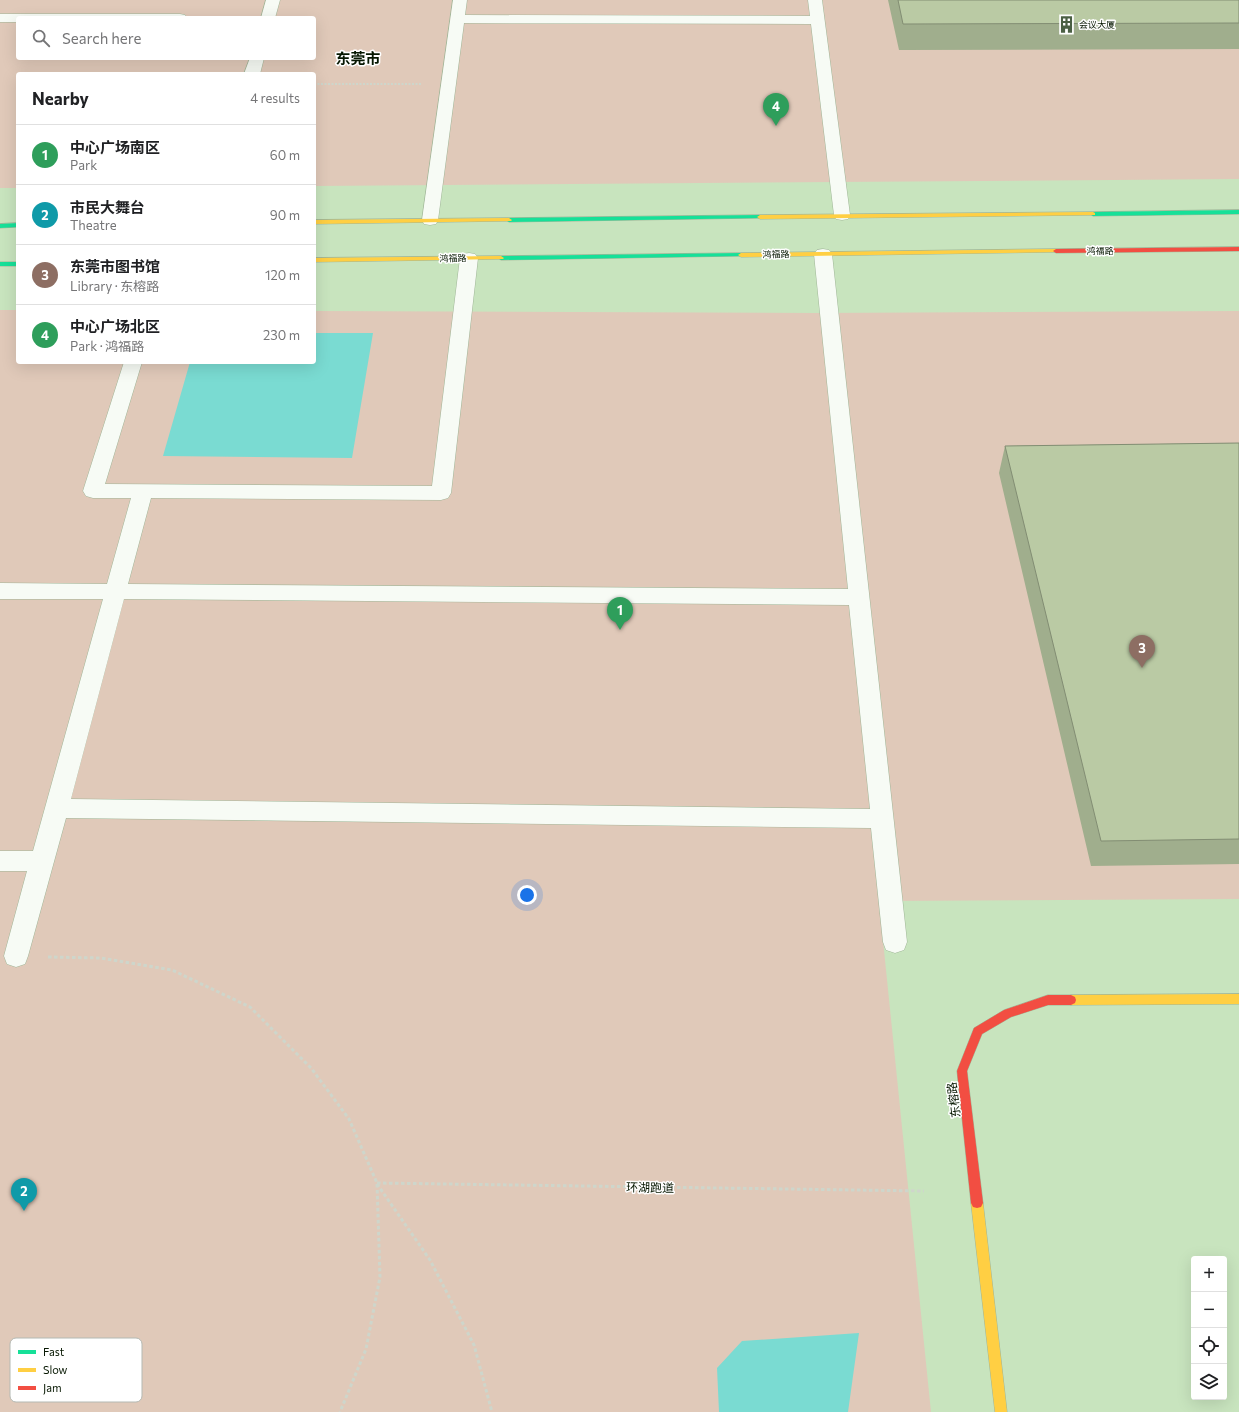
<!DOCTYPE html>
<meta charset="utf-8">
<style>
:root{--surface:#fff;--page:#f6f6f6;--text:#202124;--muted:#757577;--line:#e0e0e0;--accent:#7c3aed}
body{margin:0;font-family:Commissioner,"Noto Sans SC",sans-serif;background:var(--page);color:var(--text)}
.controls{position:absolute;right:12px;bottom:12px;display:grid;overflow:hidden;border-radius:4px;box-shadow:0 4px 16px #0002}
.controls button{width:36px;height:36px;display:grid;place-items:center;padding:0;border:0;border-bottom:1px solid var(--line);background:var(--surface);color:var(--text);font:20px sans-serif}
.you{position:absolute;left:527px;top:895px;width:14px;height:14px;margin:-10px;border:3px solid #fff;border-radius:50%;background:#1a73e8;box-shadow:0 0 0 6px #1a73e833}
.badge{display:grid;place-items:center;width:26px;height:26px;border-radius:50%;background:var(--accent);color:#fff;font-size:13px;font-weight:700}
.pin{position:absolute;translate:-50% -33px;filter:drop-shadow(0 1px 2px #0008)}
.pin::after{content:'';position:absolute;top:21px;width:14px;height:12px;background:inherit;clip-path:polygon(0 0,100% 0,50% 100%)}
.list{margin:0;padding:0;list-style:none}
h2{display:flex;justify-content:space-between;align-items:center;height:52px;margin:0;padding:0 16px;font-size:17px}
h2 small{font-size:13px;font-weight:400;color:var(--muted)}
.list li{display:grid;grid-template-columns:26px 1fr auto;gap:12px;align-items:center;box-sizing:border-box;height:60px;padding:0 16px;border-top:1px solid var(--line)}
.list b{display:block;font-size:15px;white-space:nowrap}
.list p{margin:0;font-size:13px;white-space:nowrap;color:var(--muted)}
.list em{font-size:13px;font-style:normal;color:var(--muted)}
.icon{flex:none;width:22px;height:22px;fill:none;stroke:currentColor;stroke-width:2;stroke-linecap:round;stroke-linejoin:round}
.map{position:relative;flex:none;width:1239px;height:1412px;overflow:hidden}
.search{position:absolute;background:var(--surface);box-shadow:0 4px 16px #0002;left:16px;top:16px;width:300px;height:44px;display:flex;align-items:center;gap:10px;box-sizing:border-box;padding:0 14px;border-radius:4px;color:var(--muted);font-size:15px}
.panel{position:absolute;background:var(--surface);box-shadow:0 4px 16px #0002;left:16px;top:72px;width:300px;height:292px;border-radius:4px}
.map>svg:first-child{display:block}
.green{fill:#e0c9b9;fill-rule:evenodd}
.water{fill:#7adbd2}
.lines{fill:none;stroke-linecap:round;stroke-linejoin:round}
.street-casing{stroke:#a0b698;stroke-width:1}
.fast-casing{stroke:#a0b698;stroke-width:1}
.slow-casing{stroke:#a0b698;stroke-width:1}
.jam-casing{stroke:#a0b698;stroke-width:1}
.path-far1{stroke:#ced6cb;stroke-width:2;stroke-dasharray:2 1.5;stroke-linecap:butt}
.path{stroke:#ced6cb;stroke-width:3;stroke-dasharray:3.5 2.5;stroke-linecap:butt}
.street{fill:#f7fbf5;fill-rule:evenodd}
.fast{fill:#16e098;fill-rule:evenodd}
.slow{fill:#ffcf43;fill-rule:evenodd}
.jam{fill:#f24e42;fill-rule:evenodd}
.wall{fill:#a0ae8d}
.building{fill:#bacaa4;stroke:#828d73}
.labels{text-anchor:middle;dominant-baseline:central;stroke-width:3;stroke-linejoin:round;paint-order:stroke}
.far-poi-label{font-size:9px;fill:#061701;stroke:#fff;text-anchor:start}
.far-street-label{font-size:9px;fill:#061701;stroke:#fff}
.near-street-label{font-size:12px;fill:#061701;stroke:#fff}
.far-town-label{font-size:15px;font-weight:bold;fill:#061701;stroke:#fff}
.key{fill:#fff;stroke:#b4b9b3;stroke-width:1}
.key-label{font-size:11px;fill:#061701}
</style>
<div class="map">
<svg width="1239" height="1412" viewBox="0 0 1239 1412">
<rect width="100%" height="100%" fill="#c8e4be"/>
<!-- green -->
<path class="green" d="M 0,0 L 1239,0 L 1239,179 L 314,186 L 314,74 L 18,74 L 18,188 L 0,188 ZM 18,18 L 314,18 L 314,58 L 18,58 Z
M 0,310 L 18,310 L 18,362 L 314,362 L 314,311 L 816,313 L 1239,311 L 1239,899 L 879,901 L 931,1412 L 0,1412 Z"/>
<!-- water -->
<path class="water" d="M 314,333 L 373,333 L 352,458 L 163,456 L 190,362 L 314,362 Z
M 859,1333 L 848,1412 L 719,1412 L 717,1368 L 742,1341 Z"/>
<g class="lines">
<defs>
<path id="street" d="M 266,0 L 280,0 L 275,18 L 261,18 Z
M 453,0 L 467,0 L 465,15 L 810,16 L 808,0 L 822,0 L 850,215 L 848,219 L 842,220 L 836,219 L 834,215 L 811,24 L 464,23 L 438,220 L 436,224 L 430,225 L 424,224 L 422,220 Z
M 0,14 L 180,14 L 185,15 L 187,18 L 18,18 L 18,22 L 0,22 Z
M 250,58 L 264,58 L 260,74 L 244,74 Z
M 823,249 L 829,250 L 832,254 L 907,942 L 904,950 L 895,953 L 886,950 L 883,942 L 871,828 L 66,818 L 28,956 L 25,964 L 16,967 L 7,964 L 4,956 L 27,871 L 0,871 L 0,851 L 33,851 L 103,599 L 0,599 L 0,583 L 107,584 L 131,498 L 93,498 L 86,496 L 83,491 L 124,362 L 142,362 L 105,484 L 432,486 L 460,258 L 463,254 L 469,253 L 475,254 L 478,258 L 451,493 L 448,498 L 441,500 L 151,498 L 128,584 L 848,589 L 814,254 L 817,250 ZM 124,599 L 849,605 L 870,809 L 71,799 Z"/>
<path id="fast" d="M 1239,210 L 1239,214 L 1093,216 L 1090,214 L 1093,212 Z
M 760,215 L 762,216 L 762,218 L 509,222 L 506,220 L 509,218 Z
M 18,223 L 18,227 L 0,228 L 0,224 Z
M 741,253 L 743,254 L 743,256 L 501,260 L 498,258 L 501,256 Z
M 0,262 L 18,262 L 18,266 L 0,266 Z"/>
<path id="slow" d="M 1093,212 L 1095,213 L 1095,215 L 760,219 L 757,217 L 760,215 Z
M 509,218 L 512,220 L 511,221 L 314,224 L 314,220 Z
M 1056,249 L 1059,251 L 1058,252 L 741,257 L 738,255 L 741,253 Z
M 501,256 L 504,258 L 503,259 L 314,262 L 314,258 Z
M 1239,994 L 1239,1004 L 1071,1005 L 1067,1003 L 1066,1000 L 1067,997 L 1071,995 Z
M 977,1198 L 981,1199 L 983,1203 L 1007,1412 L 995,1412 L 971,1203 L 973,1199 Z"/>
<path id="jam" d="M 1239,247 L 1239,251 L 1056,253 L 1053,251 L 1056,249 Z
M 1048,995 L 1071,995 L 1075,997 L 1076,1000 L 1075,1003 L 1071,1005 L 1048,1005 L 1011,1017 L 982,1034 L 967,1071 L 983,1203 L 981,1207 L 977,1208 L 973,1207 L 971,1203 L 957,1071 L 974,1028 L 1004,1010 Z"/>
</defs>
<!-- street casing -->
<use href="#street" class="street-casing"/>
<!-- fast casing -->
<use href="#fast" class="fast-casing"/>
<!-- slow casing -->
<use href="#slow" class="slow-casing"/>
<!-- jam casing -->
<use href="#jam" class="jam-casing"/>
<!-- path-far1 -->
<path class="path-far1" d="M 314,84 L 421,84"/>
<!-- path -->
<path class="path" d="M 48,957 L 101,958 L 172,970 L 250,1007 L 311,1068 L 349,1119 L 377,1183 L 380,1277 L 366,1349 L 340,1412
M 377,1183 L 924,1191
M 377,1184 L 430,1260 L 474,1345 L 492,1412"/>
<!-- street -->
<use href="#street" class="street"/>
<!-- fast -->
<use href="#fast" class="fast"/>
<!-- slow -->
<use href="#slow" class="slow"/>
<!-- jam -->
<use href="#jam" class="jam"/>
</g>
<!-- wall -->
<path class="wall" d="M 888,0 L 1239,0 L 1239,49 L 899,50 Z
M 1239,443 L 1239,864 L 1091,866 L 999,473 L 1005,446 Z"/>
<!-- building -->
<path class="building" d="M 898,0 L 1239,0 L 1239,23 L 903,24 Z
M 1239,443 L 1239,839 L 1101,841 L 1005,446 Z"/>
<!-- icons -->
<defs>
<symbol id="building-bare" viewBox="-9 -9 18 18"><path d="M-4-6H4V6H1V3H-1V6H-4ZM-2.5-4.3h1.7v1.8h-1.7ZM.8-4.3h1.7v1.8H.8ZM-2.5-1h1.7V.8h-1.7ZM.8-1h1.7V.8H.8Z" fill="#4a5f43" stroke="#fff" stroke-width="2.5" paint-order="stroke"/></symbol>
</defs>
<g fill-rule="evenodd">
<use href="#building-bare" x="1054" y="12" width="25" height="25"/>
</g>
<g class="labels">
<!-- far-poi labels -->
<g class="far-poi-label">
<text x="1079" y="24">会议大厦</text>
</g>
<!-- far-street labels -->
<g class="far-street-label">
<text x="1100" y="250">鸿福路</text>
<text transform="translate(776 254) rotate(-1)">鸿福路</text>
<text transform="translate(453 258) rotate(-1)">鸿福路</text>
</g>
<!-- near-street labels -->
<g class="near-street-label">
<text transform="translate(953 1100) rotate(-97)">东榕路</text>
<text transform="translate(650 1187) rotate(1)">环湖跑道</text>
</g>
<!-- far-town labels -->
<g class="far-town-label">
<text x="358" y="58">东莞市</text>
</g>
</g>
<!-- legend -->
<rect x="10" y="1338" width="132" height="64" rx="6" class="key"/>
<rect x="18" y="1350" width="18" height="4" fill="#16e098"/>
<rect x="18" y="1368" width="18" height="4" fill="#ffcf43"/>
<rect x="18" y="1386" width="18" height="4" fill="#f24e42"/>
<g class="key-label">
<text x="43" y="1356">Fast</text>
<text x="43" y="1374">Slow</text>
<text x="43" y="1392">Jam</text>
</g>
</svg>
<div class="controls">
<button>+</button>
<button>−</button>
<button><svg class="icon" aria-label="locate" viewBox="0 0 24 24"><circle cx="12" cy="12" r="6"/><path d="M12 2v4M12 18v4M2 12h4M18 12h4"/></svg></button>
<button><svg class="icon" aria-label="layers" viewBox="0 0 24 24"><path d="M12 4l9 5-9 5-9-5zM3 14l9 5 9-5"/></svg></button>
</div>
<div class="you"></div>
<div class="pin badge" style="left:620px;top:630px;background:#2e9e5b">1</div>
<div class="pin badge" style="left:24px;top:1211px;background:#0f9aa8">2</div>
<div class="pin badge" style="left:1142px;top:668px;background:#8d6e63">3</div>
<div class="pin badge" style="left:776px;top:126px;background:#2e9e5b">4</div>
<div class="search"><svg class="icon" aria-label="search" viewBox="0 0 24 24"><circle cx="10" cy="10" r="6"/><path d="M15 15l6 6"/></svg>Search here</div>
<section class="panel">
<h2>Nearby<small>4 results</small></h2>
<ul class="list">
<li><span class="badge" style="background:#2e9e5b">1</span><div><b>中心广场南区</b><p>Park</p></div><em>60 m</em></li>
<li><span class="badge" style="background:#0f9aa8">2</span><div><b>市民大舞台</b><p>Theatre</p></div><em>90 m</em></li>
<li><span class="badge" style="background:#8d6e63">3</span><div><b>东莞市图书馆</b><p>Library · 东榕路</p></div><em>120 m</em></li>
<li><span class="badge" style="background:#2e9e5b">4</span><div><b>中心广场北区</b><p>Park · 鸿福路</p></div><em>230 m</em></li>
</ul>
</section>
</div>
